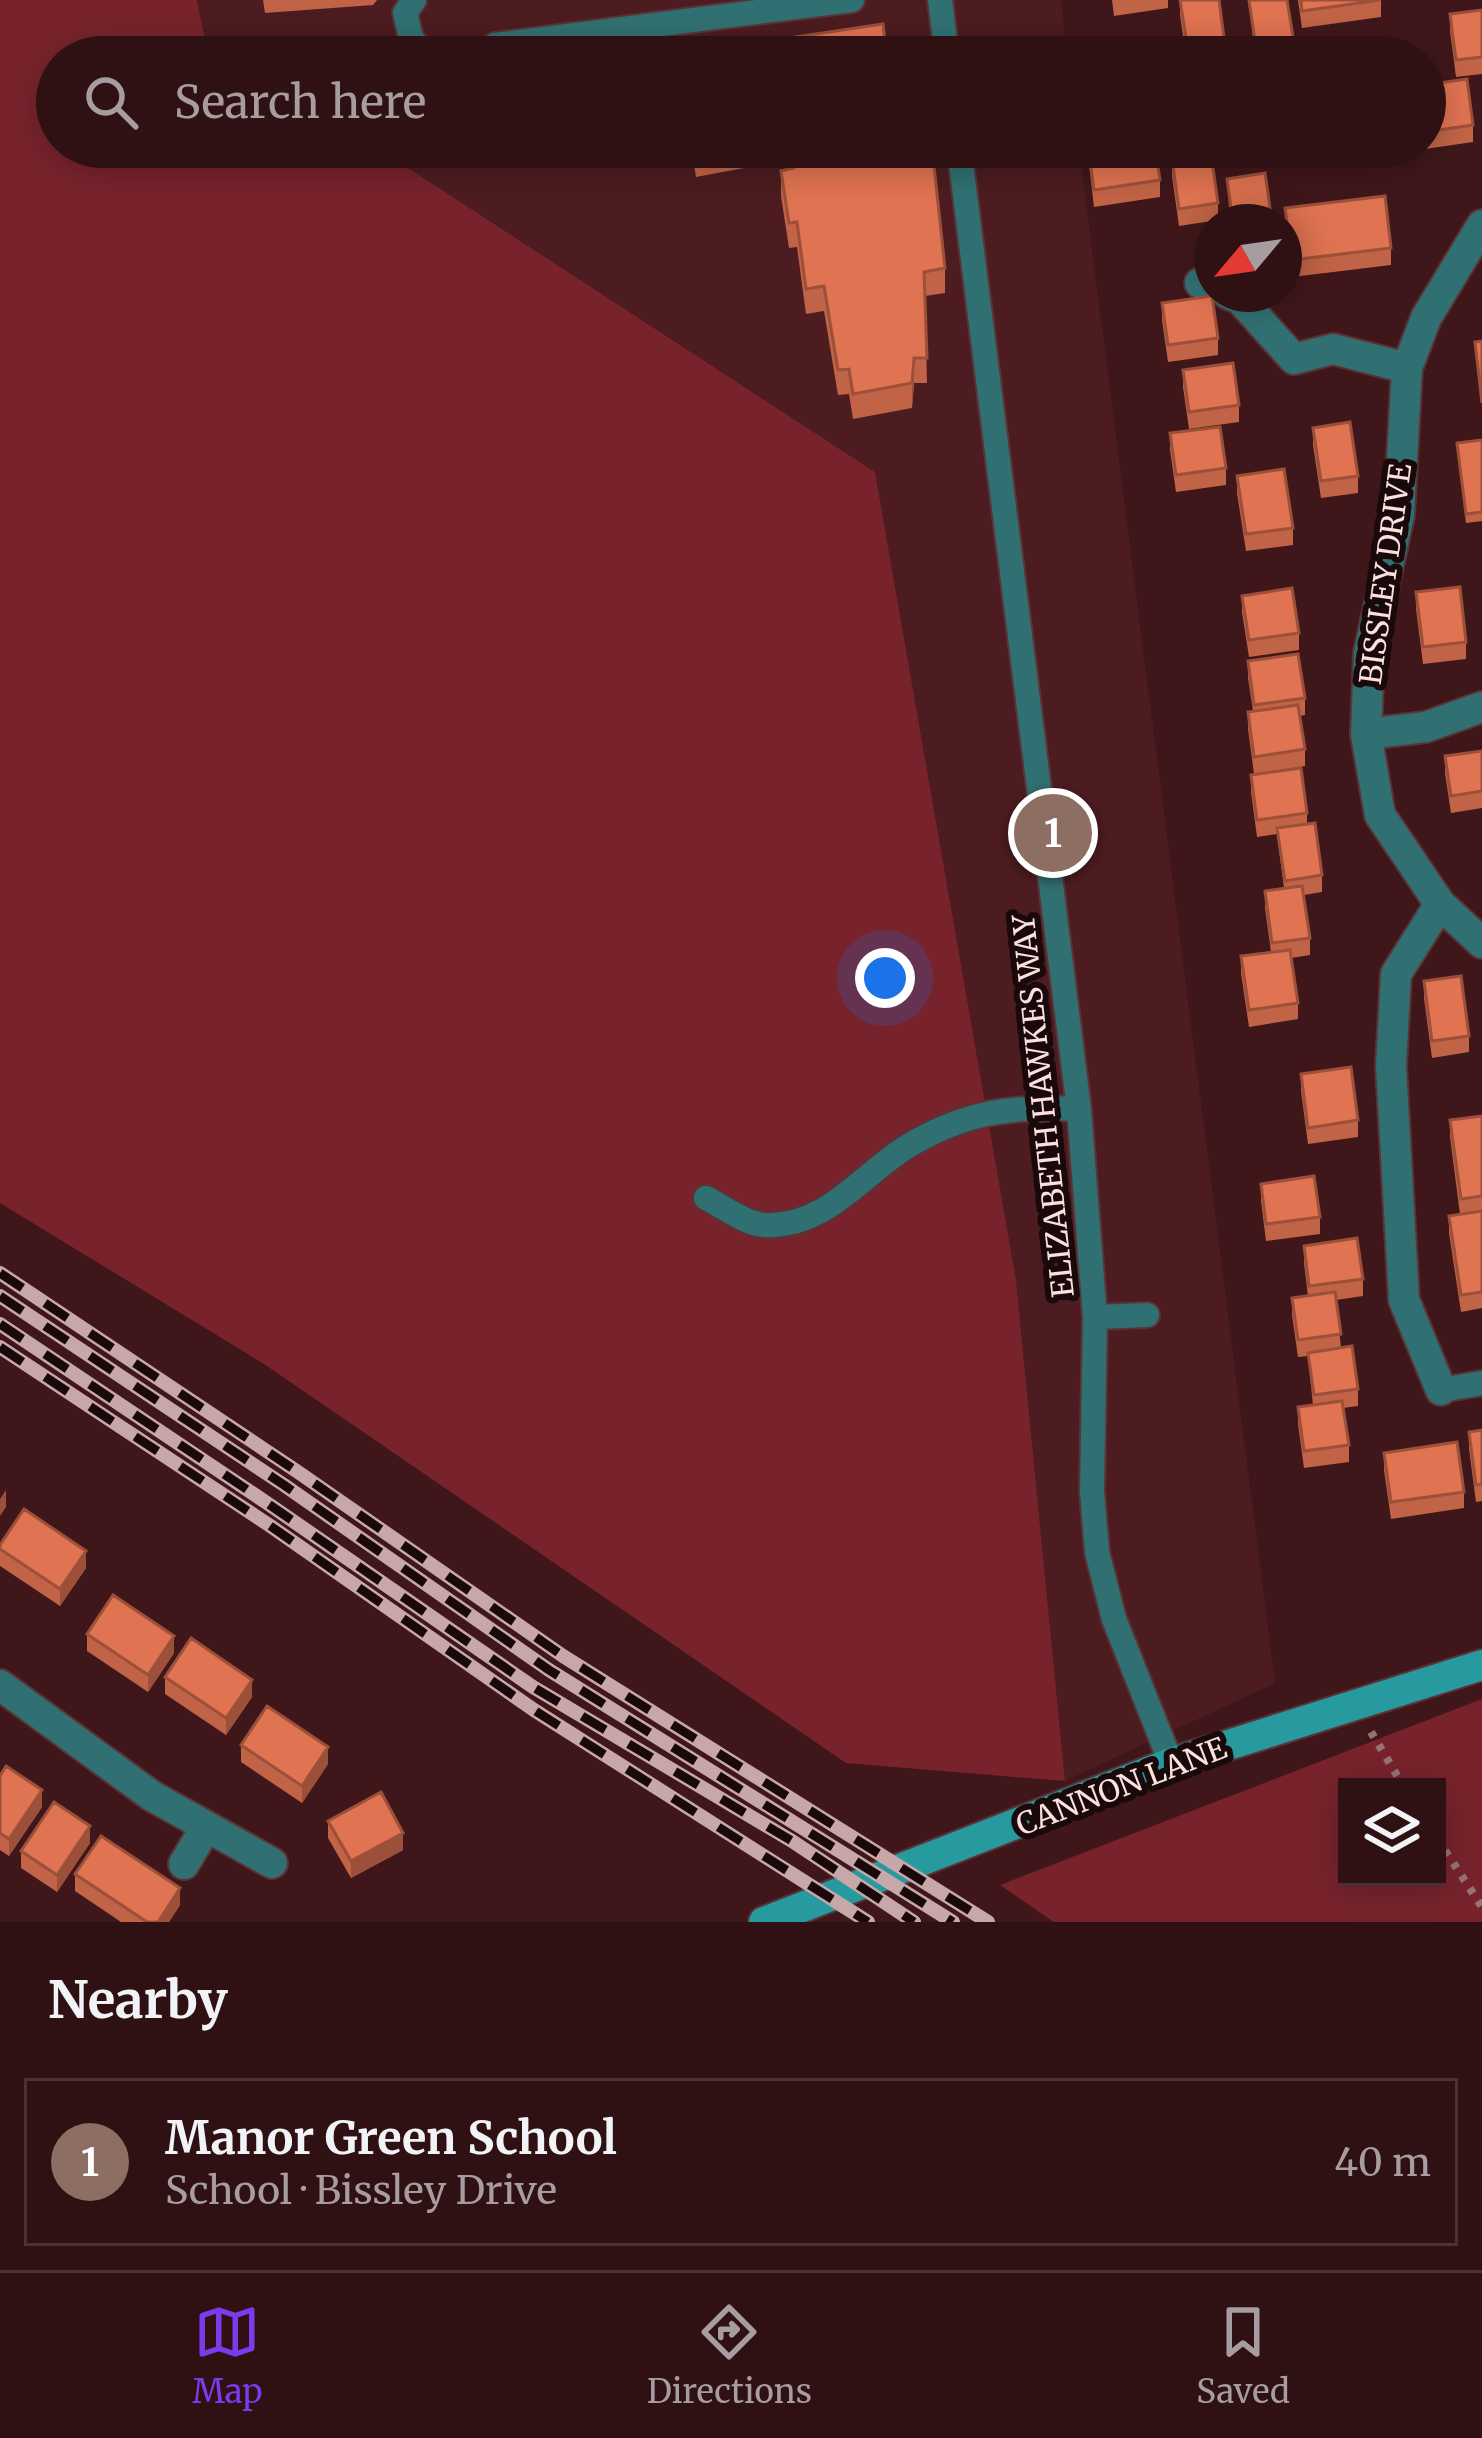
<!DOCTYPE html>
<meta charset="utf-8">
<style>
:root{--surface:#2f1114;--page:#371a1d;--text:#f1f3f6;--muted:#a79da0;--line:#4a3134;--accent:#7c3aed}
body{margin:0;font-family:Merriweather,serif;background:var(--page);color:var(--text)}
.controls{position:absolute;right:36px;bottom:36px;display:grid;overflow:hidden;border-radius:0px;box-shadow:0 6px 30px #0003}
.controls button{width:108px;height:108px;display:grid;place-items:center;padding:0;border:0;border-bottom:3px solid var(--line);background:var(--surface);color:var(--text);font:60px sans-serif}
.compass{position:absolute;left:1194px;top:204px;width:108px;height:108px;border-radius:50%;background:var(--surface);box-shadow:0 6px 30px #0003;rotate:241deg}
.you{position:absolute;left:885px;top:978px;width:42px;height:42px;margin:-30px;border:9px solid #fff;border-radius:50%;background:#1a73e8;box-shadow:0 0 0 18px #1a73e833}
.badge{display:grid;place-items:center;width:78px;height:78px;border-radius:50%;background:var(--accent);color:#fff;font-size:39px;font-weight:700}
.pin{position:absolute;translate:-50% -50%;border:6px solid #fff;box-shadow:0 3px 12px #0006}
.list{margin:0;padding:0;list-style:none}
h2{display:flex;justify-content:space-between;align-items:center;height:156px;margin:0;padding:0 48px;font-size:51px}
h2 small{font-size:39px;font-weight:400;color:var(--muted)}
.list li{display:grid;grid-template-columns:78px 1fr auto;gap:36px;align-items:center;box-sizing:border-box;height:168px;margin:0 24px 24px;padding:0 24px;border:3px solid var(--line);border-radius:0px}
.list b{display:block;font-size:45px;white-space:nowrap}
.list p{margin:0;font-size:39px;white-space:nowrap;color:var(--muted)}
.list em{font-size:39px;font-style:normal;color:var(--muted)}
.icon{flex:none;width:66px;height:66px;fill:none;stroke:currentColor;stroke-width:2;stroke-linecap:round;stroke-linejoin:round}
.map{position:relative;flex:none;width:1482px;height:1922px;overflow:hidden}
.search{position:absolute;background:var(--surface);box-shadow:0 6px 30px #0003;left:36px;right:36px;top:36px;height:132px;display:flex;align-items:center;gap:30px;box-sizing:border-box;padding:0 42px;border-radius:66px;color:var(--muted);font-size:45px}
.sheet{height:348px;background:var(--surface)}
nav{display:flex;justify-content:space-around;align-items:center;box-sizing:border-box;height:168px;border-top:3px solid var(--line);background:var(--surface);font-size:33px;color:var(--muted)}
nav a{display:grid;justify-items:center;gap:6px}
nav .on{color:var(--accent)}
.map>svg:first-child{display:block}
.built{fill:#4c1c20}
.green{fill:#78232c;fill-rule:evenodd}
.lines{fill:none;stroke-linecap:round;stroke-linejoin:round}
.lane-casing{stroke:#593336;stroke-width:28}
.street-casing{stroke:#593336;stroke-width:34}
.secondary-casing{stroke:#593336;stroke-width:34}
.path{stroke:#967375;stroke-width:8;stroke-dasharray:6 9;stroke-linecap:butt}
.lane{stroke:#317072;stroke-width:24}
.street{stroke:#317072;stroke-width:30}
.secondary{stroke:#269a9e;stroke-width:30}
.rail-casing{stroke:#c7a7a8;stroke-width:14}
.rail{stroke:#1a090a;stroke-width:9;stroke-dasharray:27;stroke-linecap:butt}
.wall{fill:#c16346}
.shaded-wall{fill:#9d5039}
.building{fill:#e07351;stroke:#9d5039;stroke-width:3}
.labels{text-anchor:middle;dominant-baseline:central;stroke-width:12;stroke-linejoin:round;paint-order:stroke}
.street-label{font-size:30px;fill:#fcdfdf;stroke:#1a090a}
</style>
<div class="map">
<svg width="1482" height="1922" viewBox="0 0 1482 1922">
<rect width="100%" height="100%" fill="#3f171a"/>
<!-- built -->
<path class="built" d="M 197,0 L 1061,0 L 1068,57 L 237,57 L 204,35 Z
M 376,147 L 1079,147 L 1275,1683 L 1065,1781 L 1016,1280 L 875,472 Z"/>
<!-- green -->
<path class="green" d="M 0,0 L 197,0 L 204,35 L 237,57 L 57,57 L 57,147 L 376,147 L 875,472 L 1016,1280 L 1065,1781 L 846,1763 L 264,1364 L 0,1203 Z
M 1482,1699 L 1482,1922 L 1054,1922 L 1000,1885 ZM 1437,1787 L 1437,1877 L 1347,1877 L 1347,1787 Z"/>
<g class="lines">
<defs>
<path id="lane" d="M 414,0 L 405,13 L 411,38 L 427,57
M 940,0 L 947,57
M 480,57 L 495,45 L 852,0
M 959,147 L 1079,1109 L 1095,1317 L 1092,1491 L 1097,1552 L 1114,1619 L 1171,1763
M 706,1198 C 722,1206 746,1224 764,1225 C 825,1229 862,1174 908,1146 C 967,1111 1012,1106 1079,1109
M 1095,1317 L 1147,1315
M 1441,1390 L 1482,1383"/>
<path id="street" d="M 1482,225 L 1426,318 L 1407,368 L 1399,515 L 1369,653 L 1366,734 L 1380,815 L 1440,904 L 1482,943
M 1200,283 L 1212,288
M 1228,294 L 1240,299 L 1294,359 L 1333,349 L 1407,368
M 1366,734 L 1426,727 L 1482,707
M 1440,904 L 1396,974 L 1391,1066 L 1404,1300 L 1441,1390
M 0,1685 L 152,1796 L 272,1863
M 184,1864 L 206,1827"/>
<path id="secondary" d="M 764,1922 L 1171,1763 L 1482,1665"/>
</defs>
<!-- lane casing -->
<use href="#lane" class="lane-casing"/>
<!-- street casing -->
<use href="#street" class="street-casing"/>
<!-- secondary casing -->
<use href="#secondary" class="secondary-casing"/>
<!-- path -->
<path class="path" d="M 1371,1732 L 1404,1787
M 1437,1838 L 1482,1907"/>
<!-- lane -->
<use href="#lane" class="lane"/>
<!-- street -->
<use href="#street" class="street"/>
<!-- secondary -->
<use href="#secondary" class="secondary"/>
<defs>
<path id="rail" d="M 0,1273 L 298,1472 L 563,1656 L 988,1922
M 0,1296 L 284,1485 L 549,1670 L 953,1922
M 0,1324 L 267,1503 L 533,1687 L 792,1841 L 914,1922
M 0,1347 L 269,1525 L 534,1710 L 868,1922"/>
</defs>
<!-- rail casing -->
<use href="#rail" class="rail-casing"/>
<!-- rail -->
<use href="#rail" class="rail"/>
</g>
<!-- wall -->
<path class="wall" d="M 263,0 L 377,0 L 373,5 L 265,13 Z
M 1112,0 L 1168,0 L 1168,8 L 1114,16 Z
M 1180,0 L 1225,45 L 1225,57 L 1186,57 L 1180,15 Z
M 1249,0 L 1294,43 L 1294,57 L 1255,57 Z
M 1298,0 L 1381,0 L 1381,17 L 1302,28 Z
M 1482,10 L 1482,74 L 1456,77 L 1450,31 L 1450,14 Z
M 1425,85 L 1473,125 L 1473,142 L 1418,150 L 1418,147 L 1425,147 Z
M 691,147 L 932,147 L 945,268 L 945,293 L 925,296 L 927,383 L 914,383 L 912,408 L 853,419 L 849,394 L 838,395 L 824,311 L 806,314 L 797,247 L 789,248 L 781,196 L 781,171 L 788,170 L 786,160 L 696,177 Z
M 1087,147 L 1155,147 L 1160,180 L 1160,197 L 1094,207 Z
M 1172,159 L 1218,203 L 1218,220 L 1179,226 L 1172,176 Z
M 1227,179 L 1272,222 L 1230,222 Z
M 1285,208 L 1391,248 L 1391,265 L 1292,277 L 1285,225 Z
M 1162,303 L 1218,338 L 1218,355 L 1168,362 L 1162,320 Z
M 1183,370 L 1239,405 L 1239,422 L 1189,429 L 1183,387 Z
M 1313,428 L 1358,476 L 1358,493 L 1321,498 L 1313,445 Z
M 1170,433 L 1226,468 L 1226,485 L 1176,492 L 1170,450 Z
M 1482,440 L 1482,521 L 1466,523 L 1457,443 Z
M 1237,476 L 1293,528 L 1293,545 L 1246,551 L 1237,493 Z
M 1416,592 L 1466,642 L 1466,659 L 1423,664 L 1416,609 Z
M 1242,596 L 1299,633 L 1299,650 L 1249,657 L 1242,612 Z
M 1248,661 L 1305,698 L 1305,715 L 1300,716 L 1305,749 L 1305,766 L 1254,774 L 1248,729 L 1248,712 L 1253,711 L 1248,678 Z
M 1482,751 L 1482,808 L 1451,813 L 1445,773 L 1445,756 Z
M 1251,775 L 1307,813 L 1307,824 L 1322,875 L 1322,892 L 1304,895 L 1310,938 L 1310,955 L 1291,958 L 1298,1003 L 1298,1019 L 1249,1027 L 1241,973 L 1241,956 L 1271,952 L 1265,908 L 1265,891 L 1284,888 L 1277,834 L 1257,837 L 1251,792 Z
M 1424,981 L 1469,1036 L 1469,1052 L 1432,1058 L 1424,998 Z
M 1301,1074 L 1358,1120 L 1358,1137 L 1308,1144 L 1301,1091 Z
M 1482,1116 L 1482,1308 L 1461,1312 L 1449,1233 L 1449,1216 L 1460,1214 L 1450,1137 L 1450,1120 Z
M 1261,1184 L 1320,1217 L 1320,1234 L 1266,1241 L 1261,1201 Z
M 1304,1246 L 1363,1279 L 1363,1296 L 1336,1300 L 1341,1348 L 1358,1389 L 1358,1406 L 1343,1408 L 1349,1445 L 1349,1462 L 1304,1468 L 1298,1424 L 1298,1407 L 1313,1405 L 1308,1356 L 1298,1357 L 1292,1315 L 1292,1298 L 1308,1296 L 1304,1263 Z
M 1482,1430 L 1482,1501 L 1476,1502 L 1469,1449 L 1469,1432 Z
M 1384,1453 L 1464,1492 L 1464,1508 L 1391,1519 L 1384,1470 Z
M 0,1545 L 86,1568 L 60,1606 L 0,1566 Z
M 87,1634 L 174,1653 L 148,1692 L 87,1651 Z
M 165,1677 L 252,1697 L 226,1735 L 165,1694 Z
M 241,1745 L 328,1764 L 302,1803 L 241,1762 Z
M 0,1776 L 42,1807 L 9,1856 L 0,1850 Z
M 328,1821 L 403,1850 L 351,1878 L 328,1838 Z
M 90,1843 L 57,1892 L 21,1868 L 21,1851 Z
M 75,1874 L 180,1905 L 169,1922 L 121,1922 L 75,1891 Z"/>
<!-- shaded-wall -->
<path class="shaded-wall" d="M 914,358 L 914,383 L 912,408 L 912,383 Z
M 6,1490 L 6,1507 L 0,1516 L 0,1499 Z
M 86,1551 L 86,1568 L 60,1606 L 60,1589 Z
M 174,1636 L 174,1653 L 148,1692 L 148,1675 Z
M 252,1680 L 252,1697 L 226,1735 L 226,1718 Z
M 328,1747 L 328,1764 L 302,1803 L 302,1786 Z
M 42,1790 L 42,1807 L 9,1856 L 9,1839 Z
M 90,1826 L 90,1843 L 57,1892 L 57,1875 Z
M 403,1833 L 403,1850 L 351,1878 L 351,1861 Z
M 180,1888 L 180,1905 L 169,1922 L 158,1922 Z"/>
<!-- building -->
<path class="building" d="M 1180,0 L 1219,0 L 1225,45 L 1188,50 Z
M 1249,0 L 1287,0 L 1294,43 L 1256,48 Z
M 1301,0 L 1380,0 L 1302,11 Z
M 1482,10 L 1482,57 L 1456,60 L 1450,14 Z
M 883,24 L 887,57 L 681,57 L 681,54 Z
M 1467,79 L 1473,125 L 1425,132 L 1425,85 Z
M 695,147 L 724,147 L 696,152 Z
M 789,147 L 932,147 L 945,268 L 924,272 L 927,358 L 914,358 L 912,383 L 853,394 L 849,369 L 838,370 L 824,286 L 806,289 L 797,222 L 789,223 L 781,171 L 794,168 Z
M 1088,147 L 1155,147 L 1160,180 L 1094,190 Z
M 1211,154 L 1218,203 L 1179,209 L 1172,159 Z
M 1265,173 L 1272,222 L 1233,222 L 1227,179 Z
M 1385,196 L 1391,248 L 1292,260 L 1285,208 Z
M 1212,296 L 1218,338 L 1168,345 L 1162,303 Z
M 1482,341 L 1482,403 L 1475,342 Z
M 1233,363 L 1239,405 L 1189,412 L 1183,370 Z
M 1350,422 L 1358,476 L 1321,481 L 1313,428 Z
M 1220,427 L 1226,468 L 1176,475 L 1170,433 Z
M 1482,440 L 1482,512 L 1466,514 L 1457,443 Z
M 1284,469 L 1293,528 L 1246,534 L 1237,476 Z
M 1460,587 L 1466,642 L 1423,647 L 1416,592 Z
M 1292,588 L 1299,633 L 1249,640 L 1242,596 Z
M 1298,654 L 1305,698 L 1254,705 L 1248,661 Z
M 1298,705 L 1305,749 L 1254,757 L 1248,712 Z
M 1482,751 L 1482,791 L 1451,796 L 1445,756 Z
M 1301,768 L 1307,813 L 1257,820 L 1251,775 Z
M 1315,823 L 1322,875 L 1285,881 L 1277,828 Z
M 1302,886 L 1310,938 L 1272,943 L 1265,891 Z
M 1290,950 L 1298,1003 L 1249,1010 L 1241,956 Z
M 1461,976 L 1469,1036 L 1432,1041 L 1424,981 Z
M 1351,1067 L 1358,1120 L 1308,1128 L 1301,1074 Z
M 1482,1116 L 1482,1196 L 1461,1199 L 1450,1120 Z
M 1314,1176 L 1320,1217 L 1266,1224 L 1261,1184 Z
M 1482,1211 L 1482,1292 L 1461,1295 L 1449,1216 Z
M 1357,1238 L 1363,1279 L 1309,1286 L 1304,1246 Z
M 1335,1292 L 1341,1334 L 1298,1340 L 1292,1298 Z
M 1352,1346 L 1358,1389 L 1314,1395 L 1308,1353 Z
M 1342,1401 L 1349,1445 L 1304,1451 L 1298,1407 Z
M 1482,1430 L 1482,1484 L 1476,1485 L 1469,1432 Z
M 1457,1442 L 1464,1492 L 1391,1502 L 1384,1453 Z
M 24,1509 L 86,1551 L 60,1589 L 0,1549 L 0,1545 Z
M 113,1595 L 174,1636 L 148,1675 L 87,1634 Z
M 191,1638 L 252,1680 L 226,1718 L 165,1677 Z
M 267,1706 L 328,1747 L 302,1786 L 241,1745 Z
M 6,1766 L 42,1790 L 9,1839 L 0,1833 L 0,1776 Z
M 381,1792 L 403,1833 L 351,1861 L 328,1821 Z
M 54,1802 L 90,1826 L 57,1875 L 21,1851 Z
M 101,1836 L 180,1888 L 158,1922 L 147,1922 L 75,1874 Z"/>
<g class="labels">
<!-- street labels -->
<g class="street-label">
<text transform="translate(1385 574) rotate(-82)">BISSLEY DRIVE</text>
<text transform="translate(1043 1106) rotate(-96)">ELIZABETH HAWKES WAY</text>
<text transform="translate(1121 1786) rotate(-21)">CANNON LANE</text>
</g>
</g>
</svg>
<div class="controls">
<button><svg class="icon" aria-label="layers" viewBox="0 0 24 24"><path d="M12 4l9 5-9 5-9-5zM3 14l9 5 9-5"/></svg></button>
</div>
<svg class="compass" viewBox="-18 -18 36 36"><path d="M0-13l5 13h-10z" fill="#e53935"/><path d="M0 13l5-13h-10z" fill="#a79da0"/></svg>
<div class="you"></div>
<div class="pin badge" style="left:1053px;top:833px;background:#8d6e63">1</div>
<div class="search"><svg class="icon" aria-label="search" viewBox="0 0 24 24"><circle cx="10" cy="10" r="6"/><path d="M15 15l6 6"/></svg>Search here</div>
</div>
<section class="sheet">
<h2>Nearby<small></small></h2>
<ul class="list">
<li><span class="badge" style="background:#8d6e63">1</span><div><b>Manor Green School</b><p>School · Bissley Drive</p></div><em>40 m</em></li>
</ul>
</section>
<nav>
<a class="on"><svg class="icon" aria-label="map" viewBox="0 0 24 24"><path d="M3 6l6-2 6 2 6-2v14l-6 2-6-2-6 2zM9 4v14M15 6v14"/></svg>Map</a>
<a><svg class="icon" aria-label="directions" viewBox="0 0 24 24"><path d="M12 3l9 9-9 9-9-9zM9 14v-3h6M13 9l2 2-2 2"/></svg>Directions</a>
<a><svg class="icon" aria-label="saved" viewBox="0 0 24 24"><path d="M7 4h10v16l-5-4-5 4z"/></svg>Saved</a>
</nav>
